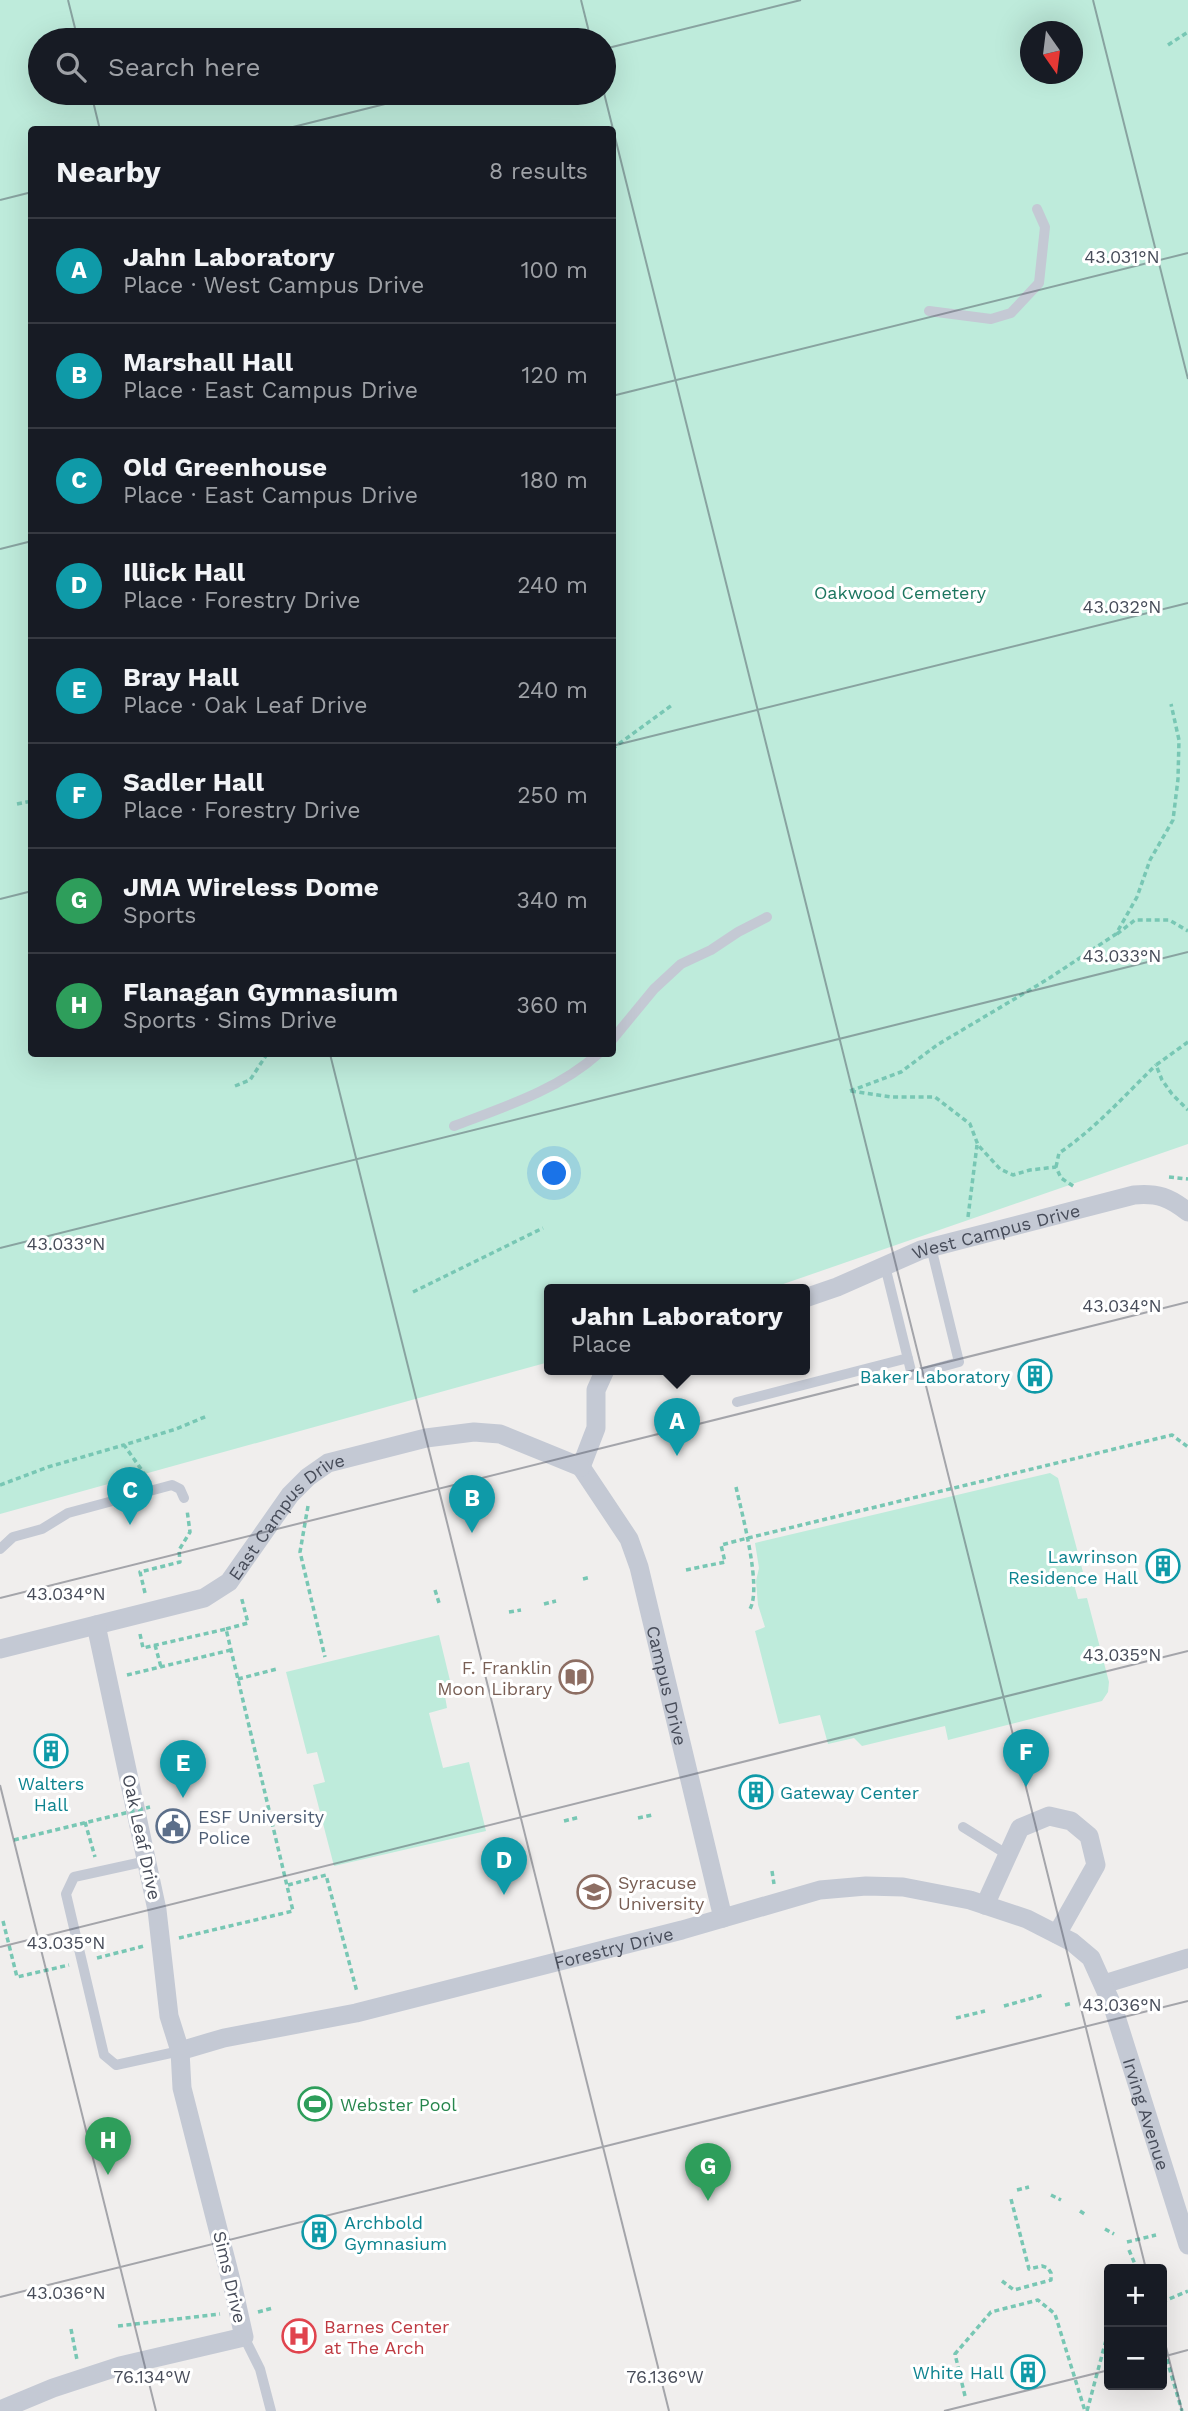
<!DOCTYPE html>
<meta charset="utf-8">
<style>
:root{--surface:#171b24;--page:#20242c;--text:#f1f3f6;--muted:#9ea1a6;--line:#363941;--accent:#7c3aed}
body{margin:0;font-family:"Work Sans",sans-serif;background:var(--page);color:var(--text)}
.controls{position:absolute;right:21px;bottom:21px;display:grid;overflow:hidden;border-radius:7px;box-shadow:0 7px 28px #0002}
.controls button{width:63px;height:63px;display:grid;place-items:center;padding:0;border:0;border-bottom:2px solid var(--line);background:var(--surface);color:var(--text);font:35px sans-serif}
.compass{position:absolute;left:1020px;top:21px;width:63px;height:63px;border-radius:50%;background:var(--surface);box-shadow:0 7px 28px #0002;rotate:166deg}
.you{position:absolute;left:555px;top:1174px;width:24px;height:24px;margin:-18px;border:5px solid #fff;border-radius:50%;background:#1a73e8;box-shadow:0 0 0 10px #1a73e833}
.badge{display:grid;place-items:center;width:46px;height:46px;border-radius:50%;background:var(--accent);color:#fff;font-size:23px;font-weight:700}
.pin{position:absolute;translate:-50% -58px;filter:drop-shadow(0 2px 4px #0008)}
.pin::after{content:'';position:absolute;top:37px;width:24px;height:21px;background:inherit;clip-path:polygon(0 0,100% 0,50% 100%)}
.popup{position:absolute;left:544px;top:1284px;width:266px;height:91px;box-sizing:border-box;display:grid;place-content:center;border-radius:7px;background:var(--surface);filter:drop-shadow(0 2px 5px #0005);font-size:23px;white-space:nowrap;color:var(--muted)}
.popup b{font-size:26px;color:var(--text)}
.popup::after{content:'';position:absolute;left:50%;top:100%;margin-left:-14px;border:14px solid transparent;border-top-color:var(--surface)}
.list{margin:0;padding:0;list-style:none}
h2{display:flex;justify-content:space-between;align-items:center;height:91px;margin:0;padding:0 28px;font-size:30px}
h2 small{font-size:23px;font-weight:400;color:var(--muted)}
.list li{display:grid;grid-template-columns:46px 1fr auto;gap:21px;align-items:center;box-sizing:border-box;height:105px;padding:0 28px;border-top:2px solid var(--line)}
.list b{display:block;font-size:26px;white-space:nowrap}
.list p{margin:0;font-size:23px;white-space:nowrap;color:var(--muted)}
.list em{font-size:23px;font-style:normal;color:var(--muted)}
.icon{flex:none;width:38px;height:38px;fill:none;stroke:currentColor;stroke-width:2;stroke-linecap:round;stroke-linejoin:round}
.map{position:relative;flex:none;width:1188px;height:2411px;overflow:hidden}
.search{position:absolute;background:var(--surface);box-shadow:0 7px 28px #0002;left:28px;top:28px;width:588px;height:77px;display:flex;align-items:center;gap:18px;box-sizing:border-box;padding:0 24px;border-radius:38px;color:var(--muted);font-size:26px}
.panel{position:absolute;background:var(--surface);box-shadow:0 7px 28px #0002;left:28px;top:126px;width:588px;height:931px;border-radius:7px}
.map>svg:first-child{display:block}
.green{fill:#beebdb;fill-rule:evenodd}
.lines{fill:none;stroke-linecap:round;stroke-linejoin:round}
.path{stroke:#78c7b4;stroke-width:3.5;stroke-dasharray:5 3.5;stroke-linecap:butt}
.service{stroke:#c4c9d4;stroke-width:10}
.minor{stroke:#c4c9d4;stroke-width:19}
.path-bridge{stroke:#78c7b4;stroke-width:3.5;stroke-dasharray:5 3.5;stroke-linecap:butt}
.ticks{fill:none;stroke:#474c59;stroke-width:2;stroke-opacity:0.45}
.labels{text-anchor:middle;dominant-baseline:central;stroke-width:6;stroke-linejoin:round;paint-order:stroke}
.park-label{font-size:18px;fill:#1c765f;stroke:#fff}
.street-label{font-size:18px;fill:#474c59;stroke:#fff}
.culture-label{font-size:18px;fill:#0d838f;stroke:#fff;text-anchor:end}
.education-label{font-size:18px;fill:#785e54;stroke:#fff;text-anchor:end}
.service-label{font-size:18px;fill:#4e5e75;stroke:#fff;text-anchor:start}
.leisure-label{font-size:18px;fill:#27864d;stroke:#fff;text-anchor:start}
.health-label{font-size:18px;fill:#be3a42;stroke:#fff;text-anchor:start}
.ticks-label{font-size:18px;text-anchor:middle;fill:#474c59;stroke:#fff;stroke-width:6;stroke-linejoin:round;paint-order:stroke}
</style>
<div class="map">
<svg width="1188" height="2411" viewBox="0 0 1188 2411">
<rect width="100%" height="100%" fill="#f0eeed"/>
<!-- green -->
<path class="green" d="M 0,0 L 1188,0 L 1188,1144 L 766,1290 L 549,1290 L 549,1362 L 0,1514 ZM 1030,32 L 1072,32 L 1072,74 L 1030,74 ZM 40,40 L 604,40 L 604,93 L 40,93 ZM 32,130 L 612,130 L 612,1054 L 32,1054 Z
M 1050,1473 L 1058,1478 L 1083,1572 L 1072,1577 L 1078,1599 L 1087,1598 L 1109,1682 L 1108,1692 L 1102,1701 L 948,1740 L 945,1726 L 862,1746 L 854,1738 L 828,1744 L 820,1715 L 779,1724 L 755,1631 L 765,1627 L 758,1605 L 756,1581 L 759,1568 L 755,1543 Z
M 439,1635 L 453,1693 L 445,1696 L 447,1708 L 429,1713 L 443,1768 L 469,1762 L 486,1831 L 334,1866 L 313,1785 L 325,1782 L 317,1752 L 307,1754 L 286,1672 Z"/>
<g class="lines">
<!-- path -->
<path class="path" d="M 1168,45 L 1188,32
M 612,749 L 672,705
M 17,804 L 32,801
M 1117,934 L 1135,920 L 1169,920 L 1188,931
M 1188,1042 L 1156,1065 L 1162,1080 L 1172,1094 L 1188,1110
M 235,1086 L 250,1080 L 267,1054
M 850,1091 L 901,1072 L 937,1045 L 1048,979 L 1116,934 L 1137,897 L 1150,860 L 1173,820 L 1178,779 L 1179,740 L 1171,704
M 851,1091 L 892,1097 L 935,1097 L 970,1124 L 978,1145 L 1000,1169 L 1013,1175 L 1030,1170 L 1056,1167 L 1061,1178 L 1076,1188
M 1056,1167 L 1059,1153 C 1094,1130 1126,1094 1156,1065
M 1169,1177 L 1188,1179
M 968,1217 L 977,1145
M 413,1292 L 543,1228
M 146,1476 L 124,1445 L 176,1429 L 207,1416
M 0,1485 L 48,1467 L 124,1445
M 736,1487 C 742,1514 762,1587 750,1609
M 308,1506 L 300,1552 L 325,1657
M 686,1570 L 725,1562 L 721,1545 L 748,1538 L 1172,1435 L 1188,1447
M 583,1579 L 591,1577
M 435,1590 L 440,1606
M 145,1593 L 140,1572 L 180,1562 L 179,1550 L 190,1532 L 187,1510
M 544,1604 L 556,1601
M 509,1612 L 521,1610
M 226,1629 L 248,1623 L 241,1596
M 140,1634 L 143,1648 L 226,1629 L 293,1911 L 179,1938
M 155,1645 L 161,1667
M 127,1675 L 231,1650
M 238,1679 L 277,1669
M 638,1818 L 652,1815
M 564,1821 L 580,1817
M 85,1822 L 95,1857
M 772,1871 L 774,1884
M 288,1885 L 326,1875 L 357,1992
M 3,1921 L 17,1977 L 69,1965
M 97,1958 L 144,1946
M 1065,2005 L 1073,2003
M 1004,2006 L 1043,1995
M 956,2018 L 985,2011
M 1017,2190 L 1029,2187
M 1051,2195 L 1061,2200
M 1080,2211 L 1086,2215
M 1105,2229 L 1114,2234
M 1127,2242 L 1156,2235
M 1129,2250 L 1137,2269
M 1002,2281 L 1014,2290 L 1051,2280 L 1051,2273 L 1048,2268 L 1042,2266 L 1029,2269 L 1011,2199
M 1162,2302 L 1188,2291
M 258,2312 L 273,2308
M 118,2326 L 220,2314
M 71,2329 L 77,2360
M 1162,2343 L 1182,2411
M 965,2396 L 955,2354 L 991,2312 L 1038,2300 L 1055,2314 L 1085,2411
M 1087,2411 L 1109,2329"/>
<!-- service -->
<path class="service" d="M 929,311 L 991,319 L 1011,313 L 1039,283 L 1045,227 L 1037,209
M 612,1040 L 654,989 L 681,964 L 711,950 L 738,932 L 767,917
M 454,1126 C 504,1107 558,1090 598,1054
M 885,1266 L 912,1375 L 959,1362 L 931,1247
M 737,1402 L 908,1358
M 0,1549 L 13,1537 L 42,1529 L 68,1513 L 172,1485 L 180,1489 L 184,1498
M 963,1827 L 1008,1855
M 147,1861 L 74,1877 L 66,1894 L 104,2055 L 116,2065 L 180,2051
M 244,2337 L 260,2369 L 271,2411"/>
<!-- minor -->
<g class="minor">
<path id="s1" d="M 805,1298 L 837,1287 L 921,1250 L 1134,1195 C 1158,1193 1169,1197 1188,1212"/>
<path id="s2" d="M 581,1467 L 629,1539 L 639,1567 L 723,1918"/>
<path d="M 581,1467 L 596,1428 L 596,1390 L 605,1370"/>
<path id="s3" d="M 0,1649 L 204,1598 L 229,1582 L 290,1495 L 308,1477 L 328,1463 L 426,1438 L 474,1432 L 500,1434 L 581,1467"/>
<path d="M 985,1905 L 1020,1828 L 1049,1816 L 1071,1821 L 1089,1836 L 1096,1865 L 1057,1934"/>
<path d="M 1104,1984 L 1188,1958"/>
<path id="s4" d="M 180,2051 L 224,2038 L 356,2013 L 682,1930 L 820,1890 L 866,1886 L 903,1887 L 970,1900 L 1027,1919 L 1072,1942 L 1091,1958 L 1113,2007 L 1188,2245"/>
<path d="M 0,2410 L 53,2388 L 120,2366 L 244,2337 L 234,2292 L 182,2088 L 180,2051 L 169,2016 L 157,1910 L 96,1625"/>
</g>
<!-- path-bridge -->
<path class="path-bridge" d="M 14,1840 L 150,1807"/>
</g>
<!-- ticks -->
<path class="ticks" d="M 68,0 L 78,40M 581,0 L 591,40M 1093,0 L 1188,379M 604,49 L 801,0M 91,93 L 100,130M 604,93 L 1146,2269M 281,130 L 429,93M 0,200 L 32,192M 612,396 L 1188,253M 0,549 L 32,541M 612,746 L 1188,603M 0,899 L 32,891M 330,1054 L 669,2411M 0,1248 L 1188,952M 0,1598 L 1188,1302M 0,1785 L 156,2411M 0,1947 L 1188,1651M 0,2297 L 1188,2001M 1162,2331 L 1182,2411M 1162,2357 L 1188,2350M 944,2411 L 1109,2370"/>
<!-- icons -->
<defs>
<symbol id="building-ring" viewBox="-11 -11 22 22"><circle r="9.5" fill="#fff" stroke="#0f9aa8" stroke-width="1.5"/><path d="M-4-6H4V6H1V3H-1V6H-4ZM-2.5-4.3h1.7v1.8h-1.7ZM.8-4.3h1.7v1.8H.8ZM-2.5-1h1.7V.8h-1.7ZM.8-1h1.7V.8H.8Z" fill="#0f9aa8"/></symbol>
<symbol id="library-ring" viewBox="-11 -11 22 22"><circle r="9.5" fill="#fff" stroke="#8d6e63" stroke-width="1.5"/><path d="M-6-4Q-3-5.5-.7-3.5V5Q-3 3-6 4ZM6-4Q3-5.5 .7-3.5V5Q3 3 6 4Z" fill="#8d6e63"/></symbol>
<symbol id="civic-ring" viewBox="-11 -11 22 22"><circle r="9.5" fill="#fff" stroke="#5c6f8a" stroke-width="1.5"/><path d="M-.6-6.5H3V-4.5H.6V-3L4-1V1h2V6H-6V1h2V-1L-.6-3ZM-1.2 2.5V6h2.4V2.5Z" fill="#5c6f8a"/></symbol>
<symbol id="university-ring" viewBox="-11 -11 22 22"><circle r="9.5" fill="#fff" stroke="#8d6e63" stroke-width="1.5"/><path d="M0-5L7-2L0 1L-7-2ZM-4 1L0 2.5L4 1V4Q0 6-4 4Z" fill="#8d6e63"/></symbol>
<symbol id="stadium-ring" viewBox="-11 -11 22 22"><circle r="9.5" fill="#fff" stroke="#2e9e5b" stroke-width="1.5"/><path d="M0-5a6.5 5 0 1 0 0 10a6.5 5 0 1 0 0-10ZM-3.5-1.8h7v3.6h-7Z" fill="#2e9e5b"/></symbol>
<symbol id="hospital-ring" viewBox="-11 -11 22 22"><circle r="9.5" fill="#fff" stroke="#e0444e" stroke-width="1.5"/><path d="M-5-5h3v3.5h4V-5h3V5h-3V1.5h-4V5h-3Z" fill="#e0444e"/></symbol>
</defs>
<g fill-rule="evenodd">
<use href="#building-ring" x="1016" y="1357" width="38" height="38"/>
<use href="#building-ring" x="1144" y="1547" width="38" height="38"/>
<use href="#library-ring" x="557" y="1658" width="38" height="38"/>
<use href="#building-ring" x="32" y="1732" width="38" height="38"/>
<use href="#building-ring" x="737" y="1773" width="38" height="38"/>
<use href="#civic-ring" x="154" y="1807" width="38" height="38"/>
<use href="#university-ring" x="575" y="1873" width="38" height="38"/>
<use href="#stadium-ring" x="296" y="2085" width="38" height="38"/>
<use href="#building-ring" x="300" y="2213" width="38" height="38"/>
<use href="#hospital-ring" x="280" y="2317" width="38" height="38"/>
<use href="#building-ring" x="1009" y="2353" width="38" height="38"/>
</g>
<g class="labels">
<!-- park labels -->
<g class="park-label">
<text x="900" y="592">Oakwood Cemetery</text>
</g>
<!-- street labels -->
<g class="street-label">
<text stroke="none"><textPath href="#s1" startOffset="203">West Campus Drive</textPath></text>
<text stroke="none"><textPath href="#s3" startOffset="329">East Campus Drive</textPath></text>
<text stroke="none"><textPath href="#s2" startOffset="238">Campus Drive</textPath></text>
<text transform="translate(142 1837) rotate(78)">Oak Leaf Drive</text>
<text stroke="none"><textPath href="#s4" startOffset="446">Forestry Drive</textPath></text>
<text stroke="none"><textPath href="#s4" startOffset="1113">Irving Avenue</textPath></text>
<text transform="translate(230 2277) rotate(77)">Sims Drive</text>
</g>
<!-- culture labels -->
<g class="culture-label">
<text x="1010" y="1376">Baker Laboratory</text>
<text x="1138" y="1556">Lawrinson<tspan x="1138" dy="21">Residence Hall</tspan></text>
<text x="51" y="1783" text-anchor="middle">Walters<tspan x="51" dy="21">Hall</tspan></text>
<text x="780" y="1792" text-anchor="start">Gateway Center</text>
<text x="344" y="2222" text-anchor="start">Archbold<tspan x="344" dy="21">Gymnasium</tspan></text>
<text x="1004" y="2372">White Hall</text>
</g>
<!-- education labels -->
<g class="education-label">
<text x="552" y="1667">F. Franklin<tspan x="552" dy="21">Moon Library</tspan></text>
<text x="618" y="1882" text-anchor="start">Syracuse<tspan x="618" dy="21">University</tspan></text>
</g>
<!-- service labels -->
<g class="service-label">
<text x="198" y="1816">ESF University<tspan x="198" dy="21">Police</tspan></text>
</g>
<!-- leisure labels -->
<g class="leisure-label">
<text x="340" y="2104">Webster Pool</text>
</g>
<!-- health labels -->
<g class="health-label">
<text x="324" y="2326">Barnes Center<tspan x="324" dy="21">at The Arch</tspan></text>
</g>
</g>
<g class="ticks-label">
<text x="1122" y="263">43.031°N</text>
<text x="1122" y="613">43.032°N</text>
<text x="1122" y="962">43.033°N</text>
<text x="66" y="1250">43.033°N</text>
<text x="1122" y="1312">43.034°N</text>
<text x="66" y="1600">43.034°N</text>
<text x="1122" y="1661">43.035°N</text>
<text x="66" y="1949">43.035°N</text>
<text x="1122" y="2011">43.036°N</text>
<text x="66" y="2299">43.036°N</text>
<text x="152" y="2383">76.134°W</text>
<text x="665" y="2383">76.136°W</text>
</g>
</svg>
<div class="controls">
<button>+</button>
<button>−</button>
</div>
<svg class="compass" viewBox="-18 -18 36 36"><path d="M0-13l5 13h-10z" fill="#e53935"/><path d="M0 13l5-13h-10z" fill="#9ea1a6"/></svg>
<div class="you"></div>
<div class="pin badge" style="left:677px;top:1456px;background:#0f9aa8">A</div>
<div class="popup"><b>Jahn Laboratory</b>Place</div>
<div class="pin badge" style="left:472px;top:1533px;background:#0f9aa8">B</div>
<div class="pin badge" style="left:130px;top:1525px;background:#0f9aa8">C</div>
<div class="pin badge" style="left:504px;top:1895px;background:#0f9aa8">D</div>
<div class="pin badge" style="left:183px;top:1798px;background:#0f9aa8">E</div>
<div class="pin badge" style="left:1026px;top:1787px;background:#0f9aa8">F</div>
<div class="pin badge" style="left:708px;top:2201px;background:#2e9e5b">G</div>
<div class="pin badge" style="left:108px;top:2175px;background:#2e9e5b">H</div>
<div class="search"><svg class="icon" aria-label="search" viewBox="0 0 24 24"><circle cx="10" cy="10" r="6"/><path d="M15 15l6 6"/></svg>Search here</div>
<section class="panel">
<h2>Nearby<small>8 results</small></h2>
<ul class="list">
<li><span class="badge" style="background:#0f9aa8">A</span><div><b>Jahn Laboratory</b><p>Place · West Campus Drive</p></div><em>100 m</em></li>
<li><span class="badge" style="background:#0f9aa8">B</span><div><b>Marshall Hall</b><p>Place · East Campus Drive</p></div><em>120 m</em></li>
<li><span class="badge" style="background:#0f9aa8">C</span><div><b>Old Greenhouse</b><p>Place · East Campus Drive</p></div><em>180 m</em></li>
<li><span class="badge" style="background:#0f9aa8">D</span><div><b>Illick Hall</b><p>Place · Forestry Drive</p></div><em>240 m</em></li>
<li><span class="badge" style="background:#0f9aa8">E</span><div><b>Bray Hall</b><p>Place · Oak Leaf Drive</p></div><em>240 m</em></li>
<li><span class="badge" style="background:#0f9aa8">F</span><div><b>Sadler Hall</b><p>Place · Forestry Drive</p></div><em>250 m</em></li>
<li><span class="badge" style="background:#2e9e5b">G</span><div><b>JMA Wireless Dome</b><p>Sports</p></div><em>340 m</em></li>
<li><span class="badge" style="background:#2e9e5b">H</span><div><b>Flanagan Gymnasium</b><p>Sports · Sims Drive</p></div><em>360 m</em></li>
</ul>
</section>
</div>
